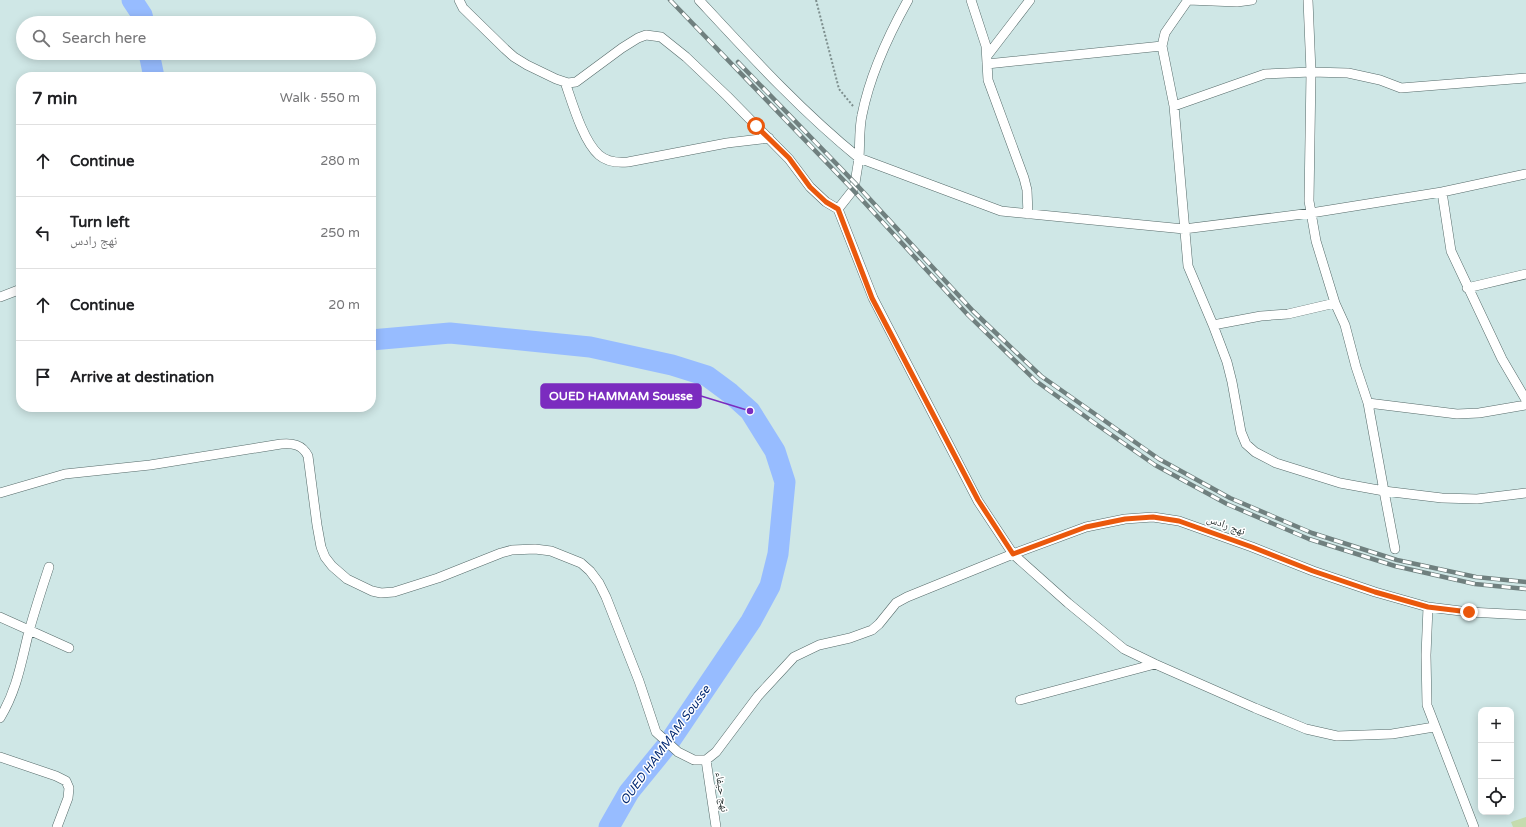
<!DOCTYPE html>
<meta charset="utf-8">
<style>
:root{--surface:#fff;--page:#f6f6f6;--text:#202124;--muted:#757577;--line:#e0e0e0}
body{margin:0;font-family:"Varela Round","Noto Naskh Arabic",sans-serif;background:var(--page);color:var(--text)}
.controls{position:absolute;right:12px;bottom:12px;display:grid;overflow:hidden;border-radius:8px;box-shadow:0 2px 10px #0003}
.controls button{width:36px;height:36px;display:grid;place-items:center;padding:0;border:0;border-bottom:1px solid var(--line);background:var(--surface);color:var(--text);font:20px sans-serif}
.stop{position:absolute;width:12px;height:12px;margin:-9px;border:3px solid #ea580c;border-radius:50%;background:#fff}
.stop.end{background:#ea580c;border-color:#fff;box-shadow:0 1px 4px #0008}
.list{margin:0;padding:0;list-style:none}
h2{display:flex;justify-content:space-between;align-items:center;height:52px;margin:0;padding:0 16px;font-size:17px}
h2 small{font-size:13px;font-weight:400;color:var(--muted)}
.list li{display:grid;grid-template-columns:26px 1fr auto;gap:12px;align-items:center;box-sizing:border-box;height:72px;padding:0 16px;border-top:1px solid var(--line)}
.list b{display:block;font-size:15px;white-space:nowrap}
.list p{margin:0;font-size:13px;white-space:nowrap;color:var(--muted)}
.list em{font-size:13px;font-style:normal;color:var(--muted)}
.icon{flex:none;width:22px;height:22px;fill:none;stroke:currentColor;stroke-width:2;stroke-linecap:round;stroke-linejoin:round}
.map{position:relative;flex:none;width:1526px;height:827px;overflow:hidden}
.search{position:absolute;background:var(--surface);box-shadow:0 2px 10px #0003;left:16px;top:16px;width:360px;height:44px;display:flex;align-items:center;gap:10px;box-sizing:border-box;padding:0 14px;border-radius:22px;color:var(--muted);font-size:15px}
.panel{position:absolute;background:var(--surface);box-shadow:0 2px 10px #0003;left:16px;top:72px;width:360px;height:340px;border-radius:16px}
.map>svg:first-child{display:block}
.garden{fill:#c5dcae}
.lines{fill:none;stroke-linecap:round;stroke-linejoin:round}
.river{stroke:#97bcff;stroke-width:21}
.street-casing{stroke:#556a69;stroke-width:10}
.path{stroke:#7e8f8e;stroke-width:2;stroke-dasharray:2 2;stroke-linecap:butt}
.street{stroke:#fff;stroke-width:9}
.rail-casing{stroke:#70807f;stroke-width:4.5}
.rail{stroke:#fff;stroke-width:3;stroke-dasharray:9;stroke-linecap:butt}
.route{stroke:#ea580c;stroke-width:5}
.labels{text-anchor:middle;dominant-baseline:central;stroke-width:3;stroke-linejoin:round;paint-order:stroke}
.street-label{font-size:11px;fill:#2c3635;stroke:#fff}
.water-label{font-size:12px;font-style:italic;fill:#042a74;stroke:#fff}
.leader{fill:none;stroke:#7b2cbf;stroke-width:1.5}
.callout-dot{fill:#7b2cbf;stroke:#fff;stroke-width:1.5}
.callout{fill:#7b2cbf;stroke:#7b2cbf;stroke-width:1.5}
.callout-label{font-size:12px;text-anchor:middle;font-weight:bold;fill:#fff}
</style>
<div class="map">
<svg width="1526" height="827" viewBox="0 0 1526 827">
<rect width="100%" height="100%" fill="#cfe7e6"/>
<!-- garden -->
<path class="garden" d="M 1526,817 L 1526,827 L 1513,827 L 1511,822 Z"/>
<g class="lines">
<!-- river -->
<path class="river" d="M 132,0 L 142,15 L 144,23
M 149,53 L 154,77
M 371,340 L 450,333 L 590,347 L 672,365 L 707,376 L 730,393 L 750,411 L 775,451 L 785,482 L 778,554 L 770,586 L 751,621 L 668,744 L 629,792 L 609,827"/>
<defs>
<path id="street" d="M 459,0 L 463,8 L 505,49 L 514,57 L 527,65 L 556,79 L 568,83 L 576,82 L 622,48 L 638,38 L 646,35 L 661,37 L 686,57 L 727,96 L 789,159 L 810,187 L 826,202 L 838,209 L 873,298 L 978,501 L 1013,554 L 1068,603 L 1124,649 L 1155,664 L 1255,708 L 1306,729 L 1337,736 L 1392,734 L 1434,727
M 699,0 C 750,55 801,111 859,158 L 855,183 L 853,190 L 838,209
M 908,0 C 888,36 870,74 862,115 C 859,128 860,144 859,158 L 1001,211 L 1184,229 L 1311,213 L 1442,192 L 1526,174
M 971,0 L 986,46 L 988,80 L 1024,178 L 1027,190 L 1028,214
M 1188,0 L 1165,33 L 1162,46 L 1174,106 L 1188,266 L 1213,325 L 1227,362 L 1232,382 L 1241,432 L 1246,444 L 1255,452 L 1276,463 L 1340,483 L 1384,491 L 1395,549
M 1188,0 L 1237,2 L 1252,0
M 1308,0 L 1311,72 L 1309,201 L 1316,241 L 1335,303 L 1345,325 L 1356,367 L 1368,403 L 1384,491 L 1442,498 L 1477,499 L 1526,493
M 987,56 L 1030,0
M 987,64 L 1162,46
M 565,82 C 572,102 583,141 599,155 C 607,162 617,163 628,162 L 727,143 L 769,138
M 1174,106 L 1265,74 L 1311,72 L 1348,73 L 1380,80 L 1401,88 L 1526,78
M 1442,192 L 1451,251 L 1502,359 L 1526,400
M 1467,288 L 1526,274
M 0,297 L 21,289
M 1213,325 L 1261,316 L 1288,314 L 1335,303
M 1368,403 L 1457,414 L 1479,413 L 1526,405
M 0,493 L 65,474 L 150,465 L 281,444 C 292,443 302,444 308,456 L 317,525 L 321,547 L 325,557 L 332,566 L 347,579 L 372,591 L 381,593 L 394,592 L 438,578 L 501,553 L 512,550 L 535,549 L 551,551 L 581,563 L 590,571 L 599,583 L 606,597 L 639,681 L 656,732 L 678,752 L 694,760 L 706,760 L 716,752 L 758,696 L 794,657 L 819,645 L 850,638 L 872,630 L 879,624 L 896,603 L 907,597 L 1013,554 L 1086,527 L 1125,519 L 1153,517 L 1179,521 L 1252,547 L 1313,571 L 1375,592 L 1428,607 L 1469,612 L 1526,615
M 1428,607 L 1426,655 L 1427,705 L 1474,827
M 0,617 L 69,648
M 1020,700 L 1155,664
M 0,718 C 17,690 21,663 29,631 C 35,610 42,588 49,567
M 0,757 L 56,776 L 66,781 L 69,788 L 68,798 L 57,827
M 706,760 L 716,827"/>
</defs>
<!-- street casing -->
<use href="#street" class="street-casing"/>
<!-- path -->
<path class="path" d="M 816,0 L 839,89 L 853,106"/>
<!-- street -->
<use href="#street" class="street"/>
<defs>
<path id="rail" d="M 670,0 L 853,190 L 968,315 L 1036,381 L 1093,422 L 1155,465 L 1227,504 L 1309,539 L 1395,566 L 1475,584 L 1526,589
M 738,62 L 855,183 L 973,311 L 1041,376 L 1159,459 L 1230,498 L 1312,533 L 1397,560 L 1476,577 L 1526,582"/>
</defs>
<!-- rail casing -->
<use href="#rail" class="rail-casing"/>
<!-- rail -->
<use href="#rail" class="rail"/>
</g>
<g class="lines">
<!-- route -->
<path class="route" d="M 756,126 L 789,158 L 810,187 L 826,202 L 838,209 L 872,298 L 978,500 L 1013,554 L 1086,527 L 1125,519 L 1153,517 L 1179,521 L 1252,547 L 1313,571 L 1375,592 L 1428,607 L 1469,612"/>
</g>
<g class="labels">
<!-- street labels -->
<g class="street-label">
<text transform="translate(1226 525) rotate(20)">نهج رادس</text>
<text transform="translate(722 792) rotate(82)">نهج حيفاء</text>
</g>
<!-- water labels -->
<g class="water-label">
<text transform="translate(665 745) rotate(-54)">OUED HAMMAM Sousse</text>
</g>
</g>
<!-- callouts -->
<path class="leader" d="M750 411L701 396"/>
<circle class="callout-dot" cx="750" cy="411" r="4"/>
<rect class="callout" x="541" y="384" width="160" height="24" rx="4"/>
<g class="callout-label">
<text x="621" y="400">OUED HAMMAM Sousse</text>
</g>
</svg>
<div class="controls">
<button>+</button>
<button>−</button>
<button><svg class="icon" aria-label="locate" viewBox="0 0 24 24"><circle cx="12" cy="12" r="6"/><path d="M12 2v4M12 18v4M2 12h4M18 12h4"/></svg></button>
</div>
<div class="stop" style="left:756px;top:126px"></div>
<div class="stop end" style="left:1469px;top:612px"></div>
<div class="search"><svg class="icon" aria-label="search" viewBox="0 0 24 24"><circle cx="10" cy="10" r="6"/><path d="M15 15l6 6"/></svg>Search here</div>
<section class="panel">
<h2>7 min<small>Walk · 550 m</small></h2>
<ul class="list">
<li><svg class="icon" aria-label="ahead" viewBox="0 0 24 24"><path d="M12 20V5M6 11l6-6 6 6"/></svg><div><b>Continue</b></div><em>280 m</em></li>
<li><svg class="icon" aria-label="left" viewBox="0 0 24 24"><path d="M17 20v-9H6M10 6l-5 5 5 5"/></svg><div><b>Turn left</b><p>نهج رادس</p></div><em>250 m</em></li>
<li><svg class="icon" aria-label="ahead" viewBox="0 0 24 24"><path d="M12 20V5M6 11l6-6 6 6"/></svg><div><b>Continue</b></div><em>20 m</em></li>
<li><svg class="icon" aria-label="arrive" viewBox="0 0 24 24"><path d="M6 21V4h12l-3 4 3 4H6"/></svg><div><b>Arrive at destination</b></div></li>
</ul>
</section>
</div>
